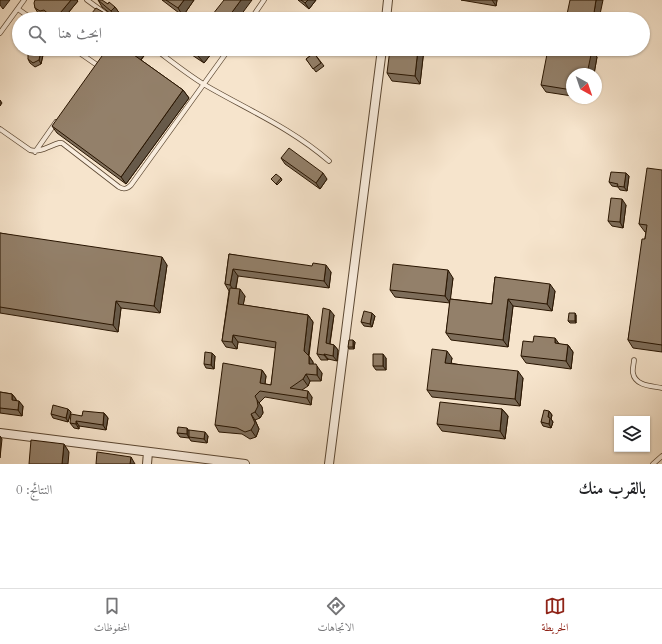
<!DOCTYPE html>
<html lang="ar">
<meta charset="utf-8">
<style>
:root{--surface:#fff;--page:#f6f6f6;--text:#202124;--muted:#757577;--line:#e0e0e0;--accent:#8f2418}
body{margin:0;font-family:Cardo,Amiri,serif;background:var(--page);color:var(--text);direction:rtl}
.controls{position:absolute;right:12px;bottom:12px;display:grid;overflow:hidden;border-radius:0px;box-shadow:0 1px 3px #0004}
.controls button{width:36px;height:36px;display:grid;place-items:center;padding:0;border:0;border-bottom:1px solid var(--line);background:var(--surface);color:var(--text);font:20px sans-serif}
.compass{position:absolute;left:566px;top:68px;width:36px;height:36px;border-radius:50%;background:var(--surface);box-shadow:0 1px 3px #0004;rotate:140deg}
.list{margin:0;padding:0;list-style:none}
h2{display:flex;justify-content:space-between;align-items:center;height:52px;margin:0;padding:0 16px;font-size:17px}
h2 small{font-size:13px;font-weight:400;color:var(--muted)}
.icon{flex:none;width:22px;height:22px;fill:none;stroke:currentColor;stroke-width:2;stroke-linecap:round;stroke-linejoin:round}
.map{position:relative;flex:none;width:662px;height:464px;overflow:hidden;direction:ltr}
.search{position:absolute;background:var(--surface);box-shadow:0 1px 3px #0004;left:12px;right:12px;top:12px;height:44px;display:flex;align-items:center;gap:10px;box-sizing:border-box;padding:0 14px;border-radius:22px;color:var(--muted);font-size:15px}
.sheet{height:124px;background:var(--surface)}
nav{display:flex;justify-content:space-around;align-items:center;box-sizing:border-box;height:56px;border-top:1px solid var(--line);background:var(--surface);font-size:11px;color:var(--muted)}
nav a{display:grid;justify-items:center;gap:2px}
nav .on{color:var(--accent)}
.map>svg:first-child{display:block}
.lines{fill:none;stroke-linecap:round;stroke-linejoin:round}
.lane-casing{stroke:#5c4833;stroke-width:5.5}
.street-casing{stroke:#5c4833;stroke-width:10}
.lane{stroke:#f9edde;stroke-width:4}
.street{stroke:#f9edde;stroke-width:8}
.wall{fill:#7e6e5b;stroke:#281400}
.shaded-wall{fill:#675a4a;stroke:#281400}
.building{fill:#93806a;stroke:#281400}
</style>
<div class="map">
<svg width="662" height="464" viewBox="0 0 662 464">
<rect width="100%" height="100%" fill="#f6e4cc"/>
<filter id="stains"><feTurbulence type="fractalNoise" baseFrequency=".005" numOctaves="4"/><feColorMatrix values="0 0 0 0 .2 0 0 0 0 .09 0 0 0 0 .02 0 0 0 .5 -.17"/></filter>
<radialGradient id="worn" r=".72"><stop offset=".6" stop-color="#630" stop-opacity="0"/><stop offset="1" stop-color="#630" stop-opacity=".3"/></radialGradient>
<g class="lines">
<defs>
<path id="lane" d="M 87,0 L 113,19
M 18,9 L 32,19
M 251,19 L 264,0
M 0,33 L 24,0
M 74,49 L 97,65
M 155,49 C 171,61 187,74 205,85 C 248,110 291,128 329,161
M 0,129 L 30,150 C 40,153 49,146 59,143 L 62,143 L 119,187 C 124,190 127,189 131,185 L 229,49
M 35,152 L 56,122
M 634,360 C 634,364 632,369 633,373 C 635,386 652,386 662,388
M 653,464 L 662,456"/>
<path id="street" d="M 386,19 L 388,0
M 0,433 L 245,464
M 147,464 L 148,452
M 329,464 L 382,49"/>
</defs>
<!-- lane casing -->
<use href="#lane" class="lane-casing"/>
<!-- street casing -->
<use href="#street" class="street-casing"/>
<!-- lane -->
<use href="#lane" class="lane"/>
<!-- street -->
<use href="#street" class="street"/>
</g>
<!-- wall -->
<path class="wall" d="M 36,0 L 77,0 L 78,1 L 63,19 L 52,19 L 47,15 L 44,16 L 38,13 L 35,8 Z
M 98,0 L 115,7 L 120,14 L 116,18 L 102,7 Z
M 162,0 L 194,0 L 183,16 Z
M 298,0 L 316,0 L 309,9 Z
M 461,0 L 497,0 L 496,6 Z
M 35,49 L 55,49 L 52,53 L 43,55 L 41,64 L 35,67 L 30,63 L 28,59 Z
M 188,49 L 215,49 L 204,63 L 192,55 Z
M 424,49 L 420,84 L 392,81 L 387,73 Z
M 147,52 L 141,60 L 183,90 L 189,98 L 126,184 L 57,133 L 52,126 Z
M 593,52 L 597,57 L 594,74 L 572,74 L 572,96 L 546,92 L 541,85 Z
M 314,53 L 324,66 L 316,72 L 306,59 Z
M 581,98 L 590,98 L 589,100 Z
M 281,158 L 327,179 L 320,189 L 285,164 Z
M 662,170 L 662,352 L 633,348 L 628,340 L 646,232 L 645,232 L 639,224 Z
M 626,173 L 629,176 L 627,191 L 620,190 L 618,187 L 612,186 L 609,182 Z
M 281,178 L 282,180 L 277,185 L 271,179 Z
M 626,205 L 623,228 L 612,226 L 608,221 Z
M 0,233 L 167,265 L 160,313 L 121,308 L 118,332 L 0,313 Z
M 229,254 L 331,272 L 329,288 L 238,276 L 236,289 L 245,296 L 243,305 L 308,315 L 313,322 L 309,356 L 313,362 L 313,364 L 322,373 L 321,381 L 310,381 L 308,386 L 302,390 L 312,397 L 311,405 L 265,397 L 259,403 L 262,407 L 263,413 L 260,418 L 255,420 L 259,429 L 256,437 L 250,439 L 242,434 L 219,432 L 215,425 L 262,370 L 266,376 L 265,384 L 271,385 L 276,348 L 238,342 L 237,349 L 226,347 L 222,341 L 229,291 L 225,284 Z
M 495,277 L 555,291 L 552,311 L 513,306 L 508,347 L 451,340 L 446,333 L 450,303 L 395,297 L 390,290 L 453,278 L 450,299 L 492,304 Z
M 334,315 L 330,344 L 334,345 L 338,350 L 337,361 L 328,359 L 328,360 L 321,360 L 317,354 Z
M 576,315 L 576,323 L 570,323 L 568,321 Z
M 375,316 L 372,327 L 364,326 L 361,322 Z
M 355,342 L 354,349 L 349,349 L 348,347 Z
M 533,342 L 568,345 L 573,352 L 571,369 L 526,363 L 521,356 Z
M 215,356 L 214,369 L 206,368 L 204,364 Z
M 386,358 L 386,370 L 376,370 L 373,366 Z
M 452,358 L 451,363 L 523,378 L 520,406 L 432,397 L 427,390 Z
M 0,392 L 12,394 L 16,399 L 16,400 L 23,406 L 22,416 L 0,413 Z
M 502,409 L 508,416 L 505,439 L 442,431 L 437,424 Z
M 549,411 L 552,415 L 551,419 L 553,422 L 551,428 L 543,426 L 541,422 Z
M 71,412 L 68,422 L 53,418 L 51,414 Z
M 104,413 L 108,418 L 106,430 L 79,426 L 79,429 L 74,428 L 70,423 L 82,416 Z
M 189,431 L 208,436 L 207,443 L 191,441 L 189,438 L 180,437 L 177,433 Z"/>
<!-- shaded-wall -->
<path class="shaded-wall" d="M 0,0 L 10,0 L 3,9 L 0,5 Z
M 71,0 L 77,0 L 78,1 L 63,19 L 55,19 Z
M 184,0 L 194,0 L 183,16 L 178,8 Z
M 241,0 L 252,0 L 238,19 L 227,19 Z
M 308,0 L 316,0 L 309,9 L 305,3 Z
M 492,0 L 497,0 L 496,6 Z
M 596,0 L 603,0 L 599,19 L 593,19 Z
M 115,7 L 120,14 L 116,18 L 111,11 Z
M 108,15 L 110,19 L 107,19 L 106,17 Z
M 50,49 L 55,49 L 52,53 L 49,50 Z
M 138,49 L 145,49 L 147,52 L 139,62 L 134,55 Z
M 204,49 L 215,49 L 204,63 L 198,56 Z
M 418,49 L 424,49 L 420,84 L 415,76 Z
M 588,49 L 594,49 L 593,52 L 597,57 L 594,74 L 587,74 Z
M 41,51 L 43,55 L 41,64 L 39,60 Z
M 183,90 L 189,98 L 126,184 L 121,177 Z
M 0,100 L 2,103 L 0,106 Z
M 323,173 L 327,179 L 320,189 L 316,183 Z
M 626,173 L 629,176 L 627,191 L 624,187 Z
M 622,199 L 626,205 L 623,228 L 620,222 Z
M 162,257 L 167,265 L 160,313 L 154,306 Z
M 326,265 L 331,272 L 329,288 L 324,281 Z
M 233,269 L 238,276 L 235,292 L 230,285 Z
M 448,270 L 453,278 L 450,303 L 445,296 Z
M 550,284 L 555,291 L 552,311 L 547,304 Z
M 240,289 L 245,296 L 242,311 L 238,304 Z
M 508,299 L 513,306 L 508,347 L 503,340 Z
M 116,301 L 121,308 L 118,332 L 113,325 Z
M 330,310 L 334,315 L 329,348 L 326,343 Z
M 372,313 L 375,316 L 372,327 L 370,324 Z
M 575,313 L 576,315 L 576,323 L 575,321 Z
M 308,315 L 313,322 L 308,358 L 304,351 Z
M 233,335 L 238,342 L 237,349 L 232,342 Z
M 555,338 L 560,345 L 555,343 Z
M 353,340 L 355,342 L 354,349 L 353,347 Z
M 334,345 L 338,350 L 337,361 L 333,356 Z
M 568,345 L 573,352 L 571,369 L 566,361 Z
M 447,351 L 452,358 L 450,370 L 445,363 Z
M 212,353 L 215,356 L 214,369 L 211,365 Z
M 324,354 L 328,359 L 328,360 L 324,355 Z
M 383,354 L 386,358 L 386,370 L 383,366 Z
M 309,356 L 313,362 L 313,370 L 309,364 Z
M 317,366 L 322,373 L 321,381 L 317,375 Z
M 262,370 L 266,376 L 264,390 L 260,383 Z
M 518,371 L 523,378 L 520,406 L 515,399 Z
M 306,374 L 310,381 L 308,386 L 303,379 Z
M 308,391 L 312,397 L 311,405 L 307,398 Z
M 12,394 L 16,399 L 15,405 L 12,400 Z
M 257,400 L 262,407 L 263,413 L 260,418 L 255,412 Z
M 19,401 L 23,406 L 22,416 L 18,410 Z
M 68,409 L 71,412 L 68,422 L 66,418 Z
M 502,409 L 508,416 L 505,439 L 500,431 Z
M 549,411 L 552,415 L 551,419 L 553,422 L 551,428 L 549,424 L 548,417 Z
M 104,413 L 108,418 L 106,430 L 103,425 Z
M 251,414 L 255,420 L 259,429 L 256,437 L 251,430 Z
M 76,421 L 79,426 L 79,429 L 76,424 Z
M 187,428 L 190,432 L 189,438 L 187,434 Z
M 205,432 L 208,436 L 207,443 L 204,439 Z
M 0,436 L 2,439 L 0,458 Z
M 64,444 L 69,452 L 68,464 L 62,464 Z
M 131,457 L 135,464 L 130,464 Z"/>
<!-- building -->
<path class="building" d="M 35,0 L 71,0 L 55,19 L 54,19 L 44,10 L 40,11 L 35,8 L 34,3 Z
M 98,0 L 102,0 L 108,4 L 109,2 L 115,7 L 111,11 Z
M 166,0 L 184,0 L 178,8 Z
M 224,0 L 241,0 L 227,19 L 209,19 Z
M 301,0 L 308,0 L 305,3 Z
M 570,0 L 596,0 L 593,19 L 566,19 Z
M 96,8 L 108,15 L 106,17 L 108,18 L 107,19 L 87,19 Z
M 35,49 L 50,49 L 49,50 L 41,51 L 39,60 L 33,63 L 28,59 L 28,52 Z
M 107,49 L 138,49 L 134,55 L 183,90 L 121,177 L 52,126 Z
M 189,49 L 204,49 L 198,56 Z
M 390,49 L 418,49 L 415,76 L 387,73 Z
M 548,49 L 588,49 L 592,50 L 587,74 L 572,74 L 572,90 L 541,85 Z
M 314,53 L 321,63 L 313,69 L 306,59 Z
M 289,148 L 323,173 L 316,183 L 281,158 Z
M 647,168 L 662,170 L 662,345 L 628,340 L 642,239 L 645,239 L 647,225 L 639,224 Z
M 611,172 L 626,173 L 624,187 L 617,186 L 618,184 L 609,182 Z
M 276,174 L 281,178 L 276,184 L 271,179 Z
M 611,198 L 622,199 L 620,222 L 608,221 Z
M 0,233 L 162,257 L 154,306 L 116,301 L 113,325 L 0,307 Z
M 229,254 L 312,266 L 313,263 L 326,265 L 324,281 L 233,269 L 230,285 L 225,284 Z
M 393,264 L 448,270 L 445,296 L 390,290 Z
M 495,277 L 550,284 L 547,304 L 508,299 L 503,340 L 446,333 L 450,299 L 492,304 Z
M 230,288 L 240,289 L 238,304 L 308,315 L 304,351 L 309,356 L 309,364 L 316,364 L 317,366 L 317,375 L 306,374 L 303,379 L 290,388 L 308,391 L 307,398 L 260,391 L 255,396 L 257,400 L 258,406 L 255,412 L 251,414 L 255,423 L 251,430 L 245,432 L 237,428 L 215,425 L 223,363 L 262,370 L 260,383 L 271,385 L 276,342 L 233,335 L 232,342 L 222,341 Z
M 323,308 L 330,310 L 326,343 L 334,345 L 333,356 L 324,354 L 324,355 L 317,354 Z
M 364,311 L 372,313 L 370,324 L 361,322 Z
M 569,313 L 575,313 L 575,321 L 568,321 Z
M 534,336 L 555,338 L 555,343 L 568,345 L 566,361 L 521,356 L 523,341 L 533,342 Z
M 349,340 L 353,340 L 353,347 L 348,347 Z
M 432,349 L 447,351 L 445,363 L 518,371 L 515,399 L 427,390 Z
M 205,352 L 212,353 L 211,365 L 204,364 Z
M 373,354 L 383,354 L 383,366 L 373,366 Z
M 0,392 L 12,394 L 12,400 L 19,401 L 18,410 L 0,408 Z
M 440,402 L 502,409 L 500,431 L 437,424 Z
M 53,405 L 68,409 L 66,418 L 51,414 Z
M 544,410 L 549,411 L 548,417 L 550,418 L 549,424 L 541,422 Z
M 83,411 L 104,413 L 103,425 L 76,421 L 76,424 L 70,423 L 71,414 L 82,416 Z
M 178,427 L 187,428 L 187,434 L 177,433 Z
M 189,430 L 205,432 L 204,439 L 189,437 Z
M 31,440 L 64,444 L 62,464 L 29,464 Z
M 97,452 L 131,457 L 130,464 L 96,464 Z"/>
<rect width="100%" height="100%" filter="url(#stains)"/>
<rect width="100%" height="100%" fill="url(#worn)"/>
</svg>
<div class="controls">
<button><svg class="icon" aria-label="layers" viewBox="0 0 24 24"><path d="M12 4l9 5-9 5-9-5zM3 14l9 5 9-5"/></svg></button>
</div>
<svg class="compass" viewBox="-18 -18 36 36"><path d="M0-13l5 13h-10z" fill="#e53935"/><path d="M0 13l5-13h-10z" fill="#757577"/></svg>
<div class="search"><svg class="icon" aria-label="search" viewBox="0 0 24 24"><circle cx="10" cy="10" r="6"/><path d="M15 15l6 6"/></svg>ابحث هنا</div>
</div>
<section class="sheet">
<h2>بالقرب منك<small>النتائج: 0</small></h2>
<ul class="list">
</ul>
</section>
<nav>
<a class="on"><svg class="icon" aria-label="map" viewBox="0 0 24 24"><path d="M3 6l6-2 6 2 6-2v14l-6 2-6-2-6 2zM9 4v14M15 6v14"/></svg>الخريطة</a>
<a><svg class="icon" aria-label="directions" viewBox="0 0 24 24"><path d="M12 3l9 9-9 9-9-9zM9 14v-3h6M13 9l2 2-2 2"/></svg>الاتجاهات</a>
<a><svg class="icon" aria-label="saved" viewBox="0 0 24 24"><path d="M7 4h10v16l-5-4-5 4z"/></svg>المحفوظات</a>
</nav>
